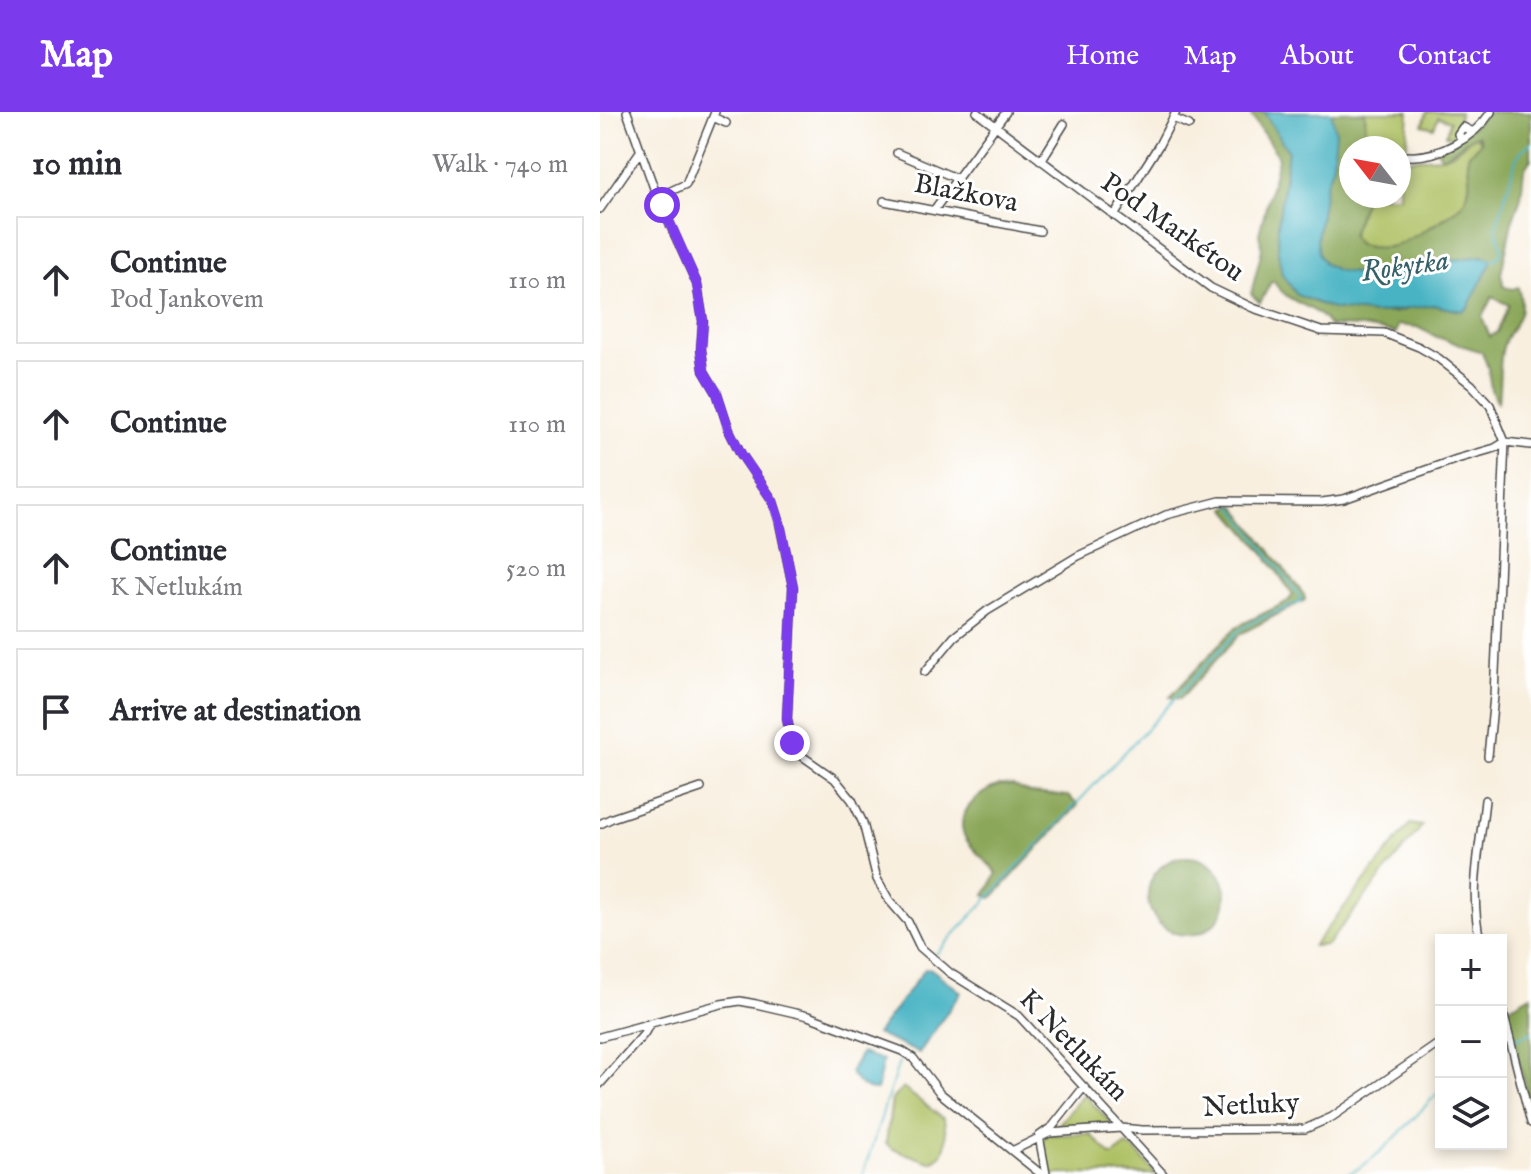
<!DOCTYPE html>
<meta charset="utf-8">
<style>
:root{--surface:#fff;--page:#f2f2f3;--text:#2b2b33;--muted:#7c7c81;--line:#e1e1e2;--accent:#7c3aed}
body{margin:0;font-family:"IM FELL English",serif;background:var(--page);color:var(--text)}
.controls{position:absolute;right:24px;bottom:24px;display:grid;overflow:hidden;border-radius:0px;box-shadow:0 4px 12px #0003}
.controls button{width:72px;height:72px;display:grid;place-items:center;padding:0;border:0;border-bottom:2px solid var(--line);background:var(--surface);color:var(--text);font:40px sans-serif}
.compass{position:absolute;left:739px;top:24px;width:72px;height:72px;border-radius:50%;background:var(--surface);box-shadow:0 4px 12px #0003;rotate:301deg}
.stop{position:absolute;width:24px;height:24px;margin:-18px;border:6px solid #7c3aed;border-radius:50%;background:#fff}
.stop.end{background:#7c3aed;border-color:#fff;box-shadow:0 2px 8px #0008}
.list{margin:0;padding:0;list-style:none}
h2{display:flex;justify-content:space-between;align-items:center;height:104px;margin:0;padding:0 32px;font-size:34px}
h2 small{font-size:26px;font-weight:400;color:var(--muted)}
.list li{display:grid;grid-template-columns:52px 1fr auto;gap:24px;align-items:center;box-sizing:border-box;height:128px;margin:0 16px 16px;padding:0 16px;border:2px solid var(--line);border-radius:0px}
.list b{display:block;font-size:30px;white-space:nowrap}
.list p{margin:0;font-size:26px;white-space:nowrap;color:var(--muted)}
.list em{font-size:26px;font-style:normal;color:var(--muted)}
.icon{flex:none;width:44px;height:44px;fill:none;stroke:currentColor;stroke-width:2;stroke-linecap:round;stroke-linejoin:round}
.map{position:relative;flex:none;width:931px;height:1062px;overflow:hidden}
header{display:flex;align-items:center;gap:48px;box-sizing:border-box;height:112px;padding:0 40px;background:var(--accent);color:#fff}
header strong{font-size:38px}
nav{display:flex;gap:44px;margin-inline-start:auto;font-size:28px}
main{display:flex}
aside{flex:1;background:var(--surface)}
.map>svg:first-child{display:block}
.green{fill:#afc165;stroke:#6d7648;stroke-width:2}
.forest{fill:#8ba75a;stroke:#5b6942;stroke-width:2;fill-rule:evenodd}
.water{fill:#46b3c3;stroke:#386f77;stroke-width:2}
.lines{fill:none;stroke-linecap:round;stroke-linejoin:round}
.stream{stroke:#46b3c3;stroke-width:2}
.minor-casing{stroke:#4a4846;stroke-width:10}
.minor{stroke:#fff;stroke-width:7}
.route{stroke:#7c3aed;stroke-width:10}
.labels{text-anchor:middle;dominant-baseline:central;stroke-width:6;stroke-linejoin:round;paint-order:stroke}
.street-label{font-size:28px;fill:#2b2b2b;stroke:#fff}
.water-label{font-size:30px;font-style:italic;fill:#366168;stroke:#fff}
</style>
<header>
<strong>Map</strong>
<nav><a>Home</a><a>Map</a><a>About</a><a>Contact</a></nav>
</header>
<main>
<aside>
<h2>10 min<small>Walk · 740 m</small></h2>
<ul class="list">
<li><svg class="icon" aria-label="ahead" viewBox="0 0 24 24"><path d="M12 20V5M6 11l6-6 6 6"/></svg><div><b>Continue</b><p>Pod Jankovem</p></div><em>110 m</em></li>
<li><svg class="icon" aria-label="ahead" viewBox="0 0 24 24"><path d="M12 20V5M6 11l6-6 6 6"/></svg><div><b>Continue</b></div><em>110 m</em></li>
<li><svg class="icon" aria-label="ahead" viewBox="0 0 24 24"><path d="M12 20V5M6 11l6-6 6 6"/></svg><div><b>Continue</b><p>K Netlukám</p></div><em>520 m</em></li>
<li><svg class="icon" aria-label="arrive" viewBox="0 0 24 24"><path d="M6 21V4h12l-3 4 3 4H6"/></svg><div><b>Arrive at destination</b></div></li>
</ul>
</aside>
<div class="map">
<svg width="931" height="1062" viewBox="0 0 931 1062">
<rect width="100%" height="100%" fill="#fff"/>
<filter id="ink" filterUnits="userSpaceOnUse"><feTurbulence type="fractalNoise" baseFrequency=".0125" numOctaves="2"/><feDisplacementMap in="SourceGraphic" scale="16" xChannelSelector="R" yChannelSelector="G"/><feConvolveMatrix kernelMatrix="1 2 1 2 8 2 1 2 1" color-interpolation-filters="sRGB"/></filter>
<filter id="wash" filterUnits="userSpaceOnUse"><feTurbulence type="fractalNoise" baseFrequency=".006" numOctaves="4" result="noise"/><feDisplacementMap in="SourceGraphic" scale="32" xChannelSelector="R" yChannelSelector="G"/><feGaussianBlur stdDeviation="1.8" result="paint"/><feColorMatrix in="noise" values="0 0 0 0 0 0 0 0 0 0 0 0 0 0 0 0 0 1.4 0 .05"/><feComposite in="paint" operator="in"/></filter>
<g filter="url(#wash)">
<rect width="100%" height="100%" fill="#f8efdf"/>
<!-- green -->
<path class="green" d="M 765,0 L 809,0 L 806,47 L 842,45 L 853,41 L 875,23 L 881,30 L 867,47 C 869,62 872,77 863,90 C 857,100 805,131 794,134 C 781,137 762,137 752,127 L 753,118 L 766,84 L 799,84 L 799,36 L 766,36 Z
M 827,0 L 860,0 L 853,25 L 846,23 L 850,9 L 838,5 L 834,16 L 823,13 Z
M 810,712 L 822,714 L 727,833 L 713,834 Z
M 303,976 L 344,1007 C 346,1024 350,1045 330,1050 L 293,1037 L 286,1031 L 292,987 Z
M 484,982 L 512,1012 L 454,1018 Z
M 490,1022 L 512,1044 L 527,1033 L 536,1039 L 556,1062 L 448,1062 L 442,1029 L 447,1023 Z"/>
<!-- forest -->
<path class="forest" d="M 649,0 L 664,0 L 688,39 L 678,113 L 678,140 L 682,162 L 697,183 L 733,197 L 794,201 L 815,195 L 833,193 L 862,199 L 883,144 L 822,152 L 780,166 L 736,158 L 725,152 L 719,143 L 717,127 L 725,75 L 733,52 L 736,20 L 731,0 L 765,0 L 766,36 L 751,36 L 751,84 L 766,84 L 751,123 L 759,133 C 770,136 786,137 797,133 C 813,126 857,102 865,87 C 873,72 868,59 868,43 L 881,30 L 878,23 C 868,24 854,40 842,45 L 837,38 C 855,27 873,17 887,0 L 931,0 L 931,47 L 924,58 L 921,85 L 912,110 L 901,162 L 904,175 L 913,177 L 918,175 C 929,211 907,212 902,239 C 899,255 900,273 898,290 L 891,278 L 888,256 L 882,240 L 837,225 L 817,215 L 798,213 L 796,221 L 762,215 L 729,214 C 715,191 690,195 674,170 L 671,170 L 660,191 L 651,182 L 662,137 L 659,122 L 678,47 L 676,41 ZM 892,185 L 909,193 L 897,220 L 890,225 L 882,205 Z
M 635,393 L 704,483 L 705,488 L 640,522 L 580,587 L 570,585 L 636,515 L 687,490 L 693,483 L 665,442 L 626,396 Z
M 400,673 L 413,674 L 430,681 L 468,684 L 478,693 L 392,786 L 385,783 L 397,761 C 388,750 373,739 366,727 C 352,702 379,680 400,673 Z
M548 784a39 39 0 1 1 78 0a39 39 0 1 1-78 0Z
M 931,883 L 931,989 L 929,990 L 906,897 Z"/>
<!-- water -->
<path class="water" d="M 664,0 L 731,0 L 736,20 L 733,52 L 725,75 L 717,127 L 719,143 L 725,152 L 736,158 L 780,166 L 822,152 L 883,144 L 891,147 L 891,151 L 868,195 L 862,199 L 833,193 L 775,202 L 733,197 L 697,183 L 682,162 L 678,140 L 678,113 L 688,39 Z
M 325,857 L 331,857 L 361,880 L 319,941 L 276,922 Z
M 261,941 L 283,948 L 277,978 C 265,979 256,970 250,960 Z"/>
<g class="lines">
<!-- stream -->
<path class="stream" d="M 889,149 L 899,145 L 902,137 L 896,116 L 916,47 L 922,38 L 931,31
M 335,843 L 638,519 L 655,509 L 700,490 L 701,486 L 631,392
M 913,927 L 931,921
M 263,1062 L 299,950
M 747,1062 C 776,1052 817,1001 841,978"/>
</g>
</g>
<g filter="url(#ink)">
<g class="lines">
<defs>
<path id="minor" d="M 27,0 L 55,79 L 97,172 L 103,209 L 101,237 L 104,259 L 117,281 L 129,318 L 141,342 L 173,389 L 179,408 L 193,475 L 187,607 L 192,631 L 202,644 L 235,667 L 252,688 L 263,711 L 277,767 L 289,788 L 308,810 L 320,835 L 350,861 L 419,904 L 563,1062
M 377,0 L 611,176 L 653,196 L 721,219 L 784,221 L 819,235 L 838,246 L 872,273 L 890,293 L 905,330
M 113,5 L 126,11
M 573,6 L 589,13
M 862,27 L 858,22 L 863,15 L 873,20
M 297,41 L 358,67
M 808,44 C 838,46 874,26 891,0
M 441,49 L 464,12
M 58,85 L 86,72 L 115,0
M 284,89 L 440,119
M 0,97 L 41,38
M 334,98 L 406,0
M 514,104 L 559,33 L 576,0
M 905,330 L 931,333
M 325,560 L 354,525 L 387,499 L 478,444 L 566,403 L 620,389 L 722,390 L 744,387 L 857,347 L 895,336 L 905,330
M 888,644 L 894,584 L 905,330
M 0,712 L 12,706 L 101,676
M 880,828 C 869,778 880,737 885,688
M 901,892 L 931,1011
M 0,925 L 121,892 L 140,889 L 156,892 L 208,904 L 302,939 L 313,946 L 340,981 L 441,1062
M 0,972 L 44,922 L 50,911
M 412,1039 L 449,1021 L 521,1016 L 542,1018 L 705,1017 L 732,1005 L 841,930
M 446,1062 L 439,1024 L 453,1014 L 484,975"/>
</defs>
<!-- minor casing -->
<use href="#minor" class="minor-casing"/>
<!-- minor -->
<use href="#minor" class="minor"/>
</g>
</g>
<g class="lines" filter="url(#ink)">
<!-- route -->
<path class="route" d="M 62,93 L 97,172 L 103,209 L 101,237 L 104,259 L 117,281 L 129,318 L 141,342 L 173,389 L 180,411 L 193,475 L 187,607 L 192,631"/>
</g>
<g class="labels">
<!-- street labels -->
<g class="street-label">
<text transform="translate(366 82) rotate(11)">Blažkova</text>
<text transform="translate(572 116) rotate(35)">Pod Markétou</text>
<text transform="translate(473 934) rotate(46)">K Netlukám</text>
<text transform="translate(651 994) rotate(-3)">Netluky</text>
</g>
<!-- water labels -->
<g class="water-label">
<text transform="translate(805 155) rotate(-8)">Rokytka</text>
</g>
</g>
</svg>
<div class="controls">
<button>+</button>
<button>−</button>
<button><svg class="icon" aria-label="layers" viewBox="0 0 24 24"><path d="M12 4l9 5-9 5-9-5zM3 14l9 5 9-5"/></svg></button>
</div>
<svg class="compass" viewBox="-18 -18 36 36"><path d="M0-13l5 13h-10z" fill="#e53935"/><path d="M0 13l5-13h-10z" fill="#7c7c81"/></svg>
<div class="stop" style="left:62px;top:93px"></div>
<div class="stop end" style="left:192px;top:631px"></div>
</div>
</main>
